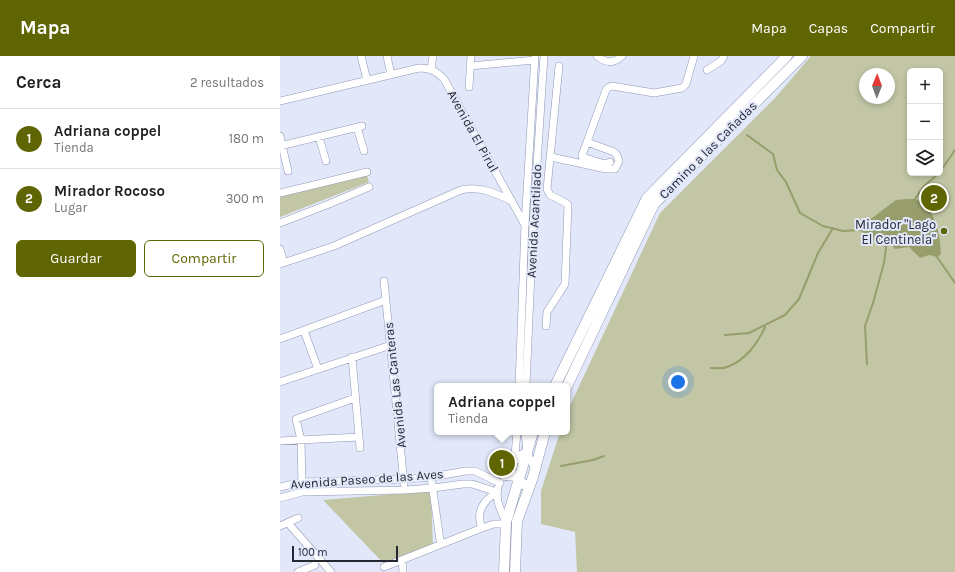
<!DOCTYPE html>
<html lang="es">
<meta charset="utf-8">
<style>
:root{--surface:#fff;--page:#f2f2f2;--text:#202124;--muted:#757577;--line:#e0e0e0;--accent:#5f6502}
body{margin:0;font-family:Karla,sans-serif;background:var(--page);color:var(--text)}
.controls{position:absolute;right:12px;top:12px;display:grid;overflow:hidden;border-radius:6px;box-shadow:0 2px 6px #0003}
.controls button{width:36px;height:36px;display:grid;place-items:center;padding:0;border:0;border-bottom:1px solid var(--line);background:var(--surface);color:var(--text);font:20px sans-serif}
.compass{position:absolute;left:579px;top:12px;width:36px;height:36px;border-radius:50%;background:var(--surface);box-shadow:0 2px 6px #0003;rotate:1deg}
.scale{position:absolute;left:12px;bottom:10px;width:106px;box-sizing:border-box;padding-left:4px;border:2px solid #252833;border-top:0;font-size:11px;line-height:14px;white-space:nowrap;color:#252833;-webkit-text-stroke:3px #e2e8fa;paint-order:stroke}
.you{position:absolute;left:398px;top:326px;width:14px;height:14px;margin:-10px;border:3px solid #fff;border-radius:50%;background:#1a73e8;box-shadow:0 0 0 6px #1a73e833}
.badge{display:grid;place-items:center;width:26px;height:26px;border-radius:50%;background:var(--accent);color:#fff;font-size:13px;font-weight:700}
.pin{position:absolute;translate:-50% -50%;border:2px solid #fff;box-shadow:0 1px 4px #0006}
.popup{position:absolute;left:154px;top:327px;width:136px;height:52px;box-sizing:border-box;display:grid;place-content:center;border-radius:6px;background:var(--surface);filter:drop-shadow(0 1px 3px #0005);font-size:13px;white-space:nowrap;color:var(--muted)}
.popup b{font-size:15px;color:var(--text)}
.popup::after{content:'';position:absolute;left:50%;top:100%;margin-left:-8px;border:8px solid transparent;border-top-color:var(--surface)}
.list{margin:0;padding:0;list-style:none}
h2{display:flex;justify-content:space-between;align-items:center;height:52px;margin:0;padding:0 16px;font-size:17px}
h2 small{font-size:13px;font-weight:400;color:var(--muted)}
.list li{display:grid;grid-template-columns:26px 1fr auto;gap:12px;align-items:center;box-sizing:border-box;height:60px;padding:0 16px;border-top:1px solid var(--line)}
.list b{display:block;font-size:15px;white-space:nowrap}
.list p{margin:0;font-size:13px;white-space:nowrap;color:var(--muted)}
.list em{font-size:13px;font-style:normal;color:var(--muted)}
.actions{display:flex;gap:8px;padding:12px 16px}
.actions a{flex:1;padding:9px 0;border:1px solid var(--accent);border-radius:6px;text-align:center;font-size:14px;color:var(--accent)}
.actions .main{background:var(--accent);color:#fff}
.icon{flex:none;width:22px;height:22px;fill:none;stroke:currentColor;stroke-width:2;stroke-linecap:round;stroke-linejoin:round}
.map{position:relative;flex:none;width:675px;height:516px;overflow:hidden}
header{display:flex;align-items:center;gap:24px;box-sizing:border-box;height:56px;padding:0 20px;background:var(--accent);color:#fff}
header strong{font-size:19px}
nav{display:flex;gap:22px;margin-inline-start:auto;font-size:14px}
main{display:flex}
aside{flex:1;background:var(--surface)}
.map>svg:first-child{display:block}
.green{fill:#c2c6a5;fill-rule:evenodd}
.water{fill:#979d6b}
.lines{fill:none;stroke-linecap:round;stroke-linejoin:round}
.stream{stroke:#979d6b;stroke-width:2}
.street-casing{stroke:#8f98b4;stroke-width:8}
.secondary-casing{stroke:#8f98b4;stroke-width:11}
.street{stroke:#fff;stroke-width:7}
.secondary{stroke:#fff;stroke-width:10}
.poi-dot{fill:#5f6502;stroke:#e2e8fa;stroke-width:1.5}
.labels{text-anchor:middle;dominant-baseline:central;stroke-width:4;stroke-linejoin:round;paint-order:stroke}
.street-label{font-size:13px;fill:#252833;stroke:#e2e8fa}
.poi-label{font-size:13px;fill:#252833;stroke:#e2e8fa;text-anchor:end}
</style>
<header>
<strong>Mapa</strong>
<nav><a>Mapa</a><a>Capas</a><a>Compartir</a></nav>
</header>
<main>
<aside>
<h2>Cerca<small>2 resultados</small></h2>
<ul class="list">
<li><span class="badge">1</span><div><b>Adriana coppel</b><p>Tienda</p></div><em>180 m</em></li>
<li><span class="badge">2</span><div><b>Mirador Rocoso</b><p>Lugar</p></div><em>300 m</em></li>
</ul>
<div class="actions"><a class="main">Guardar</a><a>Compartir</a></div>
</aside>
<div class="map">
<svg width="675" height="516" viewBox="0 0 675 516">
<rect width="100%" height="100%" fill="#e2e8fa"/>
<!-- green -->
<path class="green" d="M 531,0 L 675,0 L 675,516 L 297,516 L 295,476 L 261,468 L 261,435 L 280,376 L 287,376 L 287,356 L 380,157 L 496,41 ZM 630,15 L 660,15 L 660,117 L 630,117 ZM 585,18 L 609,18 L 609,42 L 585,42 Z
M 86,116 L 89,126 L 0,161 L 0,139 Z
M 151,435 L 153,491 L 107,511 L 43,444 Z"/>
<!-- water -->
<path class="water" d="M 627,143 L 635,143 L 647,147 C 656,166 660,176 661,198 L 657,201 L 649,199 L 640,202 L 629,191 L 615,193 L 607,184 L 596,187 L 588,179 L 579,174 L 580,166 L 592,162 L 616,144 Z"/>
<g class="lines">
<!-- stream -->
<path class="stream" d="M 467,79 L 493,98 L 497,114 L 506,126 L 520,157 L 543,170 L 563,175 L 579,174
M 660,116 L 675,94
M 635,143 L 643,131 L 659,117
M 657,201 L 675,227
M 445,279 L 469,277 L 505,259 L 519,243 L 538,197 L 553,172
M 587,308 L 585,270 L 593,247 L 604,207 L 607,184
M 431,312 C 436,312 443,313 447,311 C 465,305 478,287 485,271
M 281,410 L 313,404 L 324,400"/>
<defs>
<path id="street" d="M 81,0 L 87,24
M 107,0 L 111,19
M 317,0 C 325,7 334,8 342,0
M 190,10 L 255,4
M 151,13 L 153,0
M 427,14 L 441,5 L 444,0
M 189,31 L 191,0
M 0,45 L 139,12 C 150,12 156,15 164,23 L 245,169
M 77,71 L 84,95
M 0,80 L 8,115
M 39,81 L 46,105
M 307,86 L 302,99 L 302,101 L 325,108 L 330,106
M 0,90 L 82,70
M 271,101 L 326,113 L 335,113 L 339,105 L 337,99 L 334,96 L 307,86 L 326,34 L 329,31 L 332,30 L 374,37 L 402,32 L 406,28 L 414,0
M 0,137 L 87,116
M 0,167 L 49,148 L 89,131
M 0,193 L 4,207
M 0,208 L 54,190 L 181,134 C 200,130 215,137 232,145
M 104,225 L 124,428
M 266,270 L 267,256 L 285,228 L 288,149 L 286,147 L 270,139 L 267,133 L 279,10
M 24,275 L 38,313
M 0,283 L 106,244
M 72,301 L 80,392
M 0,326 L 111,289
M 239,330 L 245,169 L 255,0
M 246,330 L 253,170 L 264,0
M 245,376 L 247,397 L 255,413
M 0,385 L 79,381
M 151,421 L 160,484
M 224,421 L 235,399 L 237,376
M 22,430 L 21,384 L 16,363 L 75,342
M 0,431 L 22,426 L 124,423 L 151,421 L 186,415 L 195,415 L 220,427
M 218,432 C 215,444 221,455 226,466
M 0,442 L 22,436 L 125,434 L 153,432 L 183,428 L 192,428 L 217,436
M 8,467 L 51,516
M 0,470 L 18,462
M 202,472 C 195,456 204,444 217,436
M 122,505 L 123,516
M 104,511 L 202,472 L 214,468 L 226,468
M 18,516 L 35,509"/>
<path id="secondary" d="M 275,330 L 367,142 L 507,0
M 287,330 L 374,148 L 522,0
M 233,404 L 247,397
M 226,419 L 235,420 L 243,428
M 224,516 L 226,466 L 253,376
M 235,516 L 237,465 L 253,421 L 265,376"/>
</defs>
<!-- street casing -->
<use href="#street" class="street-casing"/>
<!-- secondary casing -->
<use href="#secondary" class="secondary-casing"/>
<!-- street -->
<use href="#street" class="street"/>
<!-- secondary -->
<use href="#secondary" class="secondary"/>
</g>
<!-- markers -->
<circle class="poi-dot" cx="664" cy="175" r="4"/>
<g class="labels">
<!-- street labels -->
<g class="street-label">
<text transform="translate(193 75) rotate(61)">Avenida El Pirul</text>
<text transform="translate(428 94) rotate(-45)">Camino a las Cañadas</text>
<text transform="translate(254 165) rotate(-87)">Avenida Acantilado</text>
<text transform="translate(115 329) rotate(-96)">Avenida Las Canteras</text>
<text transform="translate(87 423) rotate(-4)">Avenida Paseo de las Aves</text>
</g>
<!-- poi labels -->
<g class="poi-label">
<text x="656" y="168">Mirador "Lago<tspan x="656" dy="15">El Centinela"</tspan></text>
</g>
</g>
</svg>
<div class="controls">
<button>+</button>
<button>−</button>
<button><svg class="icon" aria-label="layers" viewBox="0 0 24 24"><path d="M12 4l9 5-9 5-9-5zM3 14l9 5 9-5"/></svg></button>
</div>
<svg class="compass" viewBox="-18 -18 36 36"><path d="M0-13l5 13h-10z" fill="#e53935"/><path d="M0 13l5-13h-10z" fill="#757577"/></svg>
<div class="scale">100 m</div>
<div class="you"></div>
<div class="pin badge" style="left:222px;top:407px">1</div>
<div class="popup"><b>Adriana coppel</b>Tienda</div>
<div class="pin badge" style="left:654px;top:142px">2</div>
</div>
</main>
